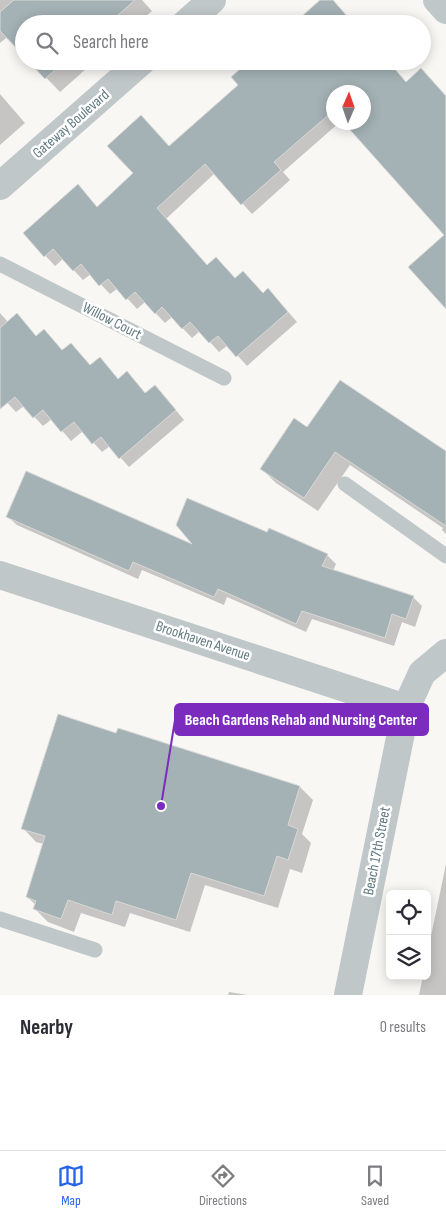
<!DOCTYPE html>
<style>
:root{--surface:#fff;--page:#f7f7f7;--text:#2b2b33;--muted:#7c7c81;--line:#e1e1e2;--accent:#2563eb}
body{margin:0;font-family:"Sofia Sans Condensed",sans-serif;background:var(--page);color:var(--text)}
.controls{position:absolute;right:15px;bottom:15px;display:grid;overflow:hidden;border-radius:8px;box-shadow:0 2px 12px #0003}
.controls button{width:45px;height:45px;display:grid;place-items:center;padding:0;border:0;border-bottom:1px solid var(--line);background:var(--surface);color:var(--text);font:25px sans-serif}
.compass{position:absolute;left:326px;top:85px;width:45px;height:45px;border-radius:50%;background:var(--surface);box-shadow:0 2px 12px #0003;rotate:2deg}
.list{margin:0;padding:0;list-style:none}
h2{display:flex;justify-content:space-between;align-items:center;height:65px;margin:0;padding:0 20px;font-size:21px}
h2 small{font-size:16px;font-weight:400;color:var(--muted)}
.icon{flex:none;width:28px;height:28px;fill:none;stroke:currentColor;stroke-width:2;stroke-linecap:round;stroke-linejoin:round}
.map{position:relative;flex:none;width:446px;height:995px;overflow:hidden}
.search{position:absolute;background:var(--surface);box-shadow:0 2px 12px #0003;left:15px;right:15px;top:15px;height:55px;display:flex;align-items:center;gap:12px;box-sizing:border-box;padding:0 18px;border-radius:28px;color:var(--muted);font-size:19px}
.sheet{height:155px;background:var(--surface)}
nav{display:flex;justify-content:space-around;align-items:center;box-sizing:border-box;height:70px;border-top:1px solid var(--line);background:var(--surface);font-size:14px;color:var(--muted)}
nav a{display:grid;justify-items:center;gap:2px}
nav .on{color:var(--accent)}
.map>svg:first-child{display:block}
.shadow{fill:#0003}
.building{fill:#a4b2b5;stroke:#d9d9d7}
.lines{fill:none;stroke-linecap:round;stroke-linejoin:round}
.lane{stroke:#c0c7c9;stroke-width:15}
.street{stroke:#c0c7c9;stroke-width:28}
.labels{text-anchor:middle;dominant-baseline:central;stroke-width:5;stroke-linejoin:round;paint-order:stroke}
.street-label{font-size:15px;fill:#617a81;stroke:#fff}
.leader{fill:none;stroke:#7b2cbf;stroke-width:2}
.callout-dot{fill:#7b2cbf;stroke:#fff;stroke-width:2}
.callout{fill:#7b2cbf;stroke:#7b2cbf;stroke-width:2}
.callout-label{font-size:16px;text-anchor:middle;font-weight:bold;fill:#fff}
</style>
<div class="map">
<svg width="446" height="995" viewBox="0 0 446 995">
<rect width="100%" height="100%" fill="#f8f7f4"/>
<!-- shadow -->
<path class="shadow" d="M 0,0 L 142,0 L 152,11 L 137,24 L 24,24 L 0,43 Z
M 30,61 L 95,61 L 60,92 Z
M 407,83 L 446,97 L 446,308 L 445,235 L 364,122 L 364,92 L 334,92 L 334,122 L 340,122 L 283,172 L 290,180 L 252,214 L 215,173 L 166,219 L 208,266 L 278,300 L 297,322 L 247,366 L 228,345 L 219,352 L 200,331 L 192,338 L 172,317 L 165,323 L 145,302 L 137,309 L 118,288 L 110,294 L 91,274 L 83,280 L 63,259 L 55,266 L 24,233 L 87,196 L 98,208 L 170,147 L 240,85 Z
M 0,94 L 25,123 L 0,145 Z
M 0,313 L 8,322 L 63,351 L 71,344 L 91,366 L 109,368 L 119,380 L 136,382 L 146,394 L 164,396 L 184,420 L 129,467 L 110,446 L 102,452 L 83,431 L 71,441 L 52,419 L 43,426 L 24,406 L 16,412 L 0,395 Z
M 308,429 L 446,452 L 446,534 L 442,530 L 443,528 L 350,465 L 318,511 L 276,483 L 262,469 Z
M 7,516 L 197,548 L 268,534 L 327,555 L 336,564 L 333,571 L 413,597 L 422,606 L 415,627 L 402,622 L 394,646 L 312,619 L 306,632 L 227,597 L 224,605 L 142,570 L 138,579 L 17,525 Z
M 119,730 L 300,787 L 313,800 L 302,834 L 311,843 L 302,873 L 290,869 L 278,908 L 205,885 L 190,932 L 130,913 L 125,927 L 81,913 L 74,932 L 48,922 L 35,909 L 36,905 L 27,897 L 44,844 L 36,842 L 23,828 L 117,735 Z
M 446,864 L 446,995 L 419,995 L 423,976 L 427,976 L 427,955 Z
M 229,992 L 248,995 L 228,995 Z"/>
<!-- building -->
<path class="building" d="M 14,0 L 135,0 L 108,24 L 24,24 L 24,56 L 0,31 L 0,12 Z
M 320,0 L 333,0 L 354,24 L 293,24 Z
M 28,61 L 65,61 L 45,79 Z
M 249,61 L 388,61 L 406,82 L 421,68 L 446,96 L 446,309 L 408,267 L 444,235 L 343,122 L 364,122 L 364,92 L 334,92 L 334,112 L 333,111 L 274,162 L 281,170 L 241,205 L 205,164 L 157,208 L 207,265 L 216,257 L 235,278 L 243,271 L 263,293 L 268,288 L 288,312 L 236,357 L 218,336 L 209,343 L 190,322 L 182,329 L 162,307 L 155,314 L 135,292 L 126,300 L 108,279 L 99,286 L 81,264 L 73,271 L 53,249 L 44,257 L 23,233 L 78,184 L 97,207 L 133,173 L 107,146 L 141,115 L 169,146 L 238,85 L 231,77 Z
M 17,313 L 36,336 L 44,329 L 62,350 L 71,343 L 90,365 L 100,357 L 118,379 L 127,371 L 145,393 L 155,385 L 176,410 L 119,459 L 101,437 L 92,444 L 74,422 L 61,432 L 43,410 L 33,418 L 15,397 L 0,409 L 0,328 Z
M 340,380 L 446,451 L 446,526 L 335,452 L 304,498 L 260,469 L 294,418 L 307,427 Z
M 26,471 L 192,544 L 176,525 L 187,498 L 267,532 L 269,528 L 328,554 L 322,566 L 414,596 L 406,619 L 392,614 L 385,638 L 302,611 L 296,624 L 218,589 L 214,597 L 133,562 L 129,571 L 6,517 Z
M 58,714 L 116,733 L 118,728 L 300,786 L 288,825 L 298,829 L 288,860 L 277,856 L 264,896 L 191,873 L 176,920 L 116,901 L 112,915 L 68,900 L 61,919 L 33,909 L 36,901 L 26,897 L 45,836 L 21,829 Z"/>
<g class="lines">
<!-- lane -->
<path class="lane" d="M 0,264 L 224,378
M 345,484 L 446,556
M 0,919 L 95,950"/>
<!-- street -->
<path class="street" d="M 437,0 L 446,10
M 185,24 L 212,0
M 0,186 L 142,61
M 0,575 L 406,708
M 348,995 L 406,708 L 422,673 L 446,653"/>
</g>
<g class="labels">
<!-- street labels -->
<g class="street-label">
<text transform="translate(71 124) rotate(-41)">Gateway Boulevard</text>
<text transform="translate(112 321) rotate(27)">Willow Court</text>
<text transform="translate(203 641) rotate(18)">Brookhaven Avenue</text>
<text transform="translate(377 851) rotate(-79)">Beach 17th Street</text>
</g>
</g>
<!-- callouts -->
<path class="leader" d="M161 806L175 720"/>
<circle class="callout-dot" cx="161" cy="806" r="5"/>
<rect class="callout" x="175" y="704" width="253" height="31" rx="5"/>
<g class="callout-label">
<text x="301" y="725">Beach Gardens Rehab and Nursing Center</text>
</g>
</svg>
<div class="controls">
<button><svg class="icon" aria-label="locate" viewBox="0 0 24 24"><circle cx="12" cy="12" r="6"/><path d="M12 2v4M12 18v4M2 12h4M18 12h4"/></svg></button>
<button><svg class="icon" aria-label="layers" viewBox="0 0 24 24"><path d="M12 4l9 5-9 5-9-5zM3 14l9 5 9-5"/></svg></button>
</div>
<svg class="compass" viewBox="-18 -18 36 36"><path d="M0-13l5 13h-10z" fill="#e53935"/><path d="M0 13l5-13h-10z" fill="#7c7c81"/></svg>
<div class="search"><svg class="icon" aria-label="search" viewBox="0 0 24 24"><circle cx="10" cy="10" r="6"/><path d="M15 15l6 6"/></svg>Search here</div>
</div>
<section class="sheet">
<h2>Nearby<small>0 results</small></h2>
<ul class="list">
</ul>
</section>
<nav>
<a class="on"><svg class="icon" aria-label="map" viewBox="0 0 24 24"><path d="M3 6l6-2 6 2 6-2v14l-6 2-6-2-6 2zM9 4v14M15 6v14"/></svg>Map</a>
<a><svg class="icon" aria-label="directions" viewBox="0 0 24 24"><path d="M12 3l9 9-9 9-9-9zM9 14v-3h6M13 9l2 2-2 2"/></svg>Directions</a>
<a><svg class="icon" aria-label="saved" viewBox="0 0 24 24"><path d="M7 4h10v16l-5-4-5 4z"/></svg>Saved</a>
</nav>
